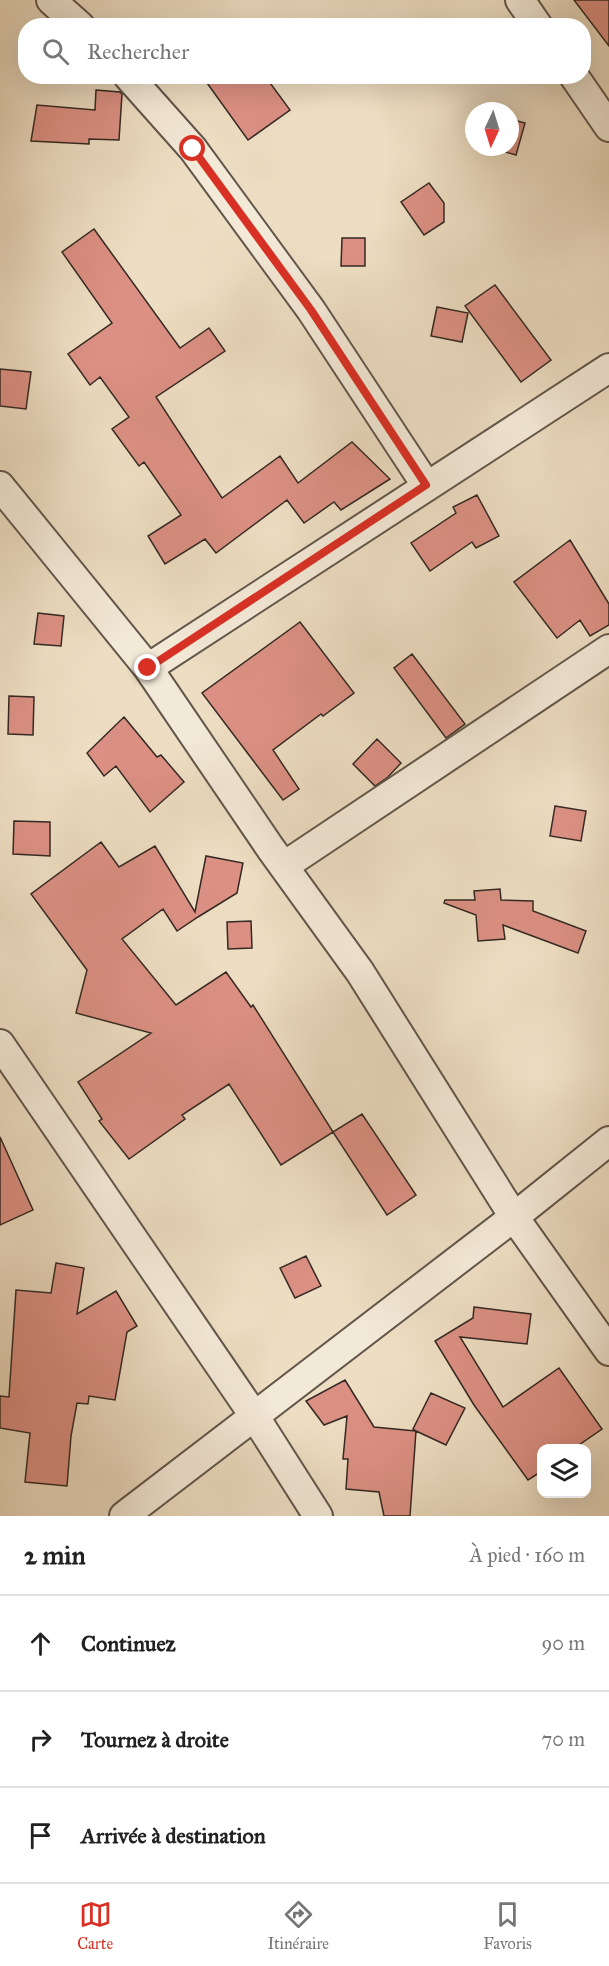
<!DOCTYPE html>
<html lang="fr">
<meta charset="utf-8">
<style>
:root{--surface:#fff;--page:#f2f2f2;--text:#222;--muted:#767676;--line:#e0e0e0;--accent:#d93025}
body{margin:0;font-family:"IM FELL Great Primer",serif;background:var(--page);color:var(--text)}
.controls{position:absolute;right:18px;bottom:18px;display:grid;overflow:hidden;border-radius:12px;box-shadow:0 6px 24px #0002}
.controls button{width:54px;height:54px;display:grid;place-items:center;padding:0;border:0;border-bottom:2px solid var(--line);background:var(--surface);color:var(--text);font:30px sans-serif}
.compass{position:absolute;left:465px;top:102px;width:54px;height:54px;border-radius:50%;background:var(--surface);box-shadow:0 6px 24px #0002;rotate:184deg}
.stop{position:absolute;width:18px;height:18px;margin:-14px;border:4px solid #d93025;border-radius:50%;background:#fff}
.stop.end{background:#d93025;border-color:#fff;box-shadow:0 2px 6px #0008}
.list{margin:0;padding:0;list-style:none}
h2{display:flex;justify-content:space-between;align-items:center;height:78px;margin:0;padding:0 24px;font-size:26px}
h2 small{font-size:20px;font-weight:400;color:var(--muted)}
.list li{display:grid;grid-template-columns:39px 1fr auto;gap:18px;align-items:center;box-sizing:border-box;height:96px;padding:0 24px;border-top:2px solid var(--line)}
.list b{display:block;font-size:22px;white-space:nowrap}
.list em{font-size:20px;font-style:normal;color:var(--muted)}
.icon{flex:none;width:33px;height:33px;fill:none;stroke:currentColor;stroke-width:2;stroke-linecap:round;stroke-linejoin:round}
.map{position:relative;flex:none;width:609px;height:1516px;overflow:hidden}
.search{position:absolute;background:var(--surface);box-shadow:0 6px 24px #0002;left:18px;right:18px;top:18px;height:66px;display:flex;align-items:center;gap:15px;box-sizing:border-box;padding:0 21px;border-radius:24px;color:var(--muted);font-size:22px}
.sheet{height:366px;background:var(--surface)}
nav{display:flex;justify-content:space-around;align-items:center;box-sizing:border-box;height:84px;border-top:2px solid var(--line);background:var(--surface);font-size:16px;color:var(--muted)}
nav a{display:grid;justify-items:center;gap:3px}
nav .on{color:var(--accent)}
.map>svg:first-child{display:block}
.building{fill:#db9083;stroke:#342923;stroke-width:1.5}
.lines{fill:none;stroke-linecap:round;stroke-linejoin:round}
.street-casing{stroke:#62564b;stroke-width:32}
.street{stroke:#f3e9d7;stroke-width:28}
.route{stroke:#d93025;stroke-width:8}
</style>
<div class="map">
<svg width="609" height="1516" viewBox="0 0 609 1516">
<rect width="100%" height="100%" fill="#edddc2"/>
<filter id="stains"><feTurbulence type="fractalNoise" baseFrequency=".00333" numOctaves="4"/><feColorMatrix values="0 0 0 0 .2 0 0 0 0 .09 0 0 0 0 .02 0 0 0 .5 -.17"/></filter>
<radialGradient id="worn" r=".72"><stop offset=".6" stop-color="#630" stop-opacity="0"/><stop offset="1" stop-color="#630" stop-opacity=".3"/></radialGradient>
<!-- building -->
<path class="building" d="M 574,0 L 609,0 L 609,46 Z
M 202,76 L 265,76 L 290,110 L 248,140 Z
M 96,90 L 120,92 L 122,94 L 119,140 L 89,139 L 89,144 L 31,141 L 37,105 L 95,110 Z
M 510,119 L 525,123 L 516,155 L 487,147 L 510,147 Z
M 429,183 L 444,203 L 444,222 L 424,235 L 401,202 Z
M 94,229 L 180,348 L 209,328 L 225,351 L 156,397 L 222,498 L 280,456 L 298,483 L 352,442 L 390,479 L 341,510 L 334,502 L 304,523 L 287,500 L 216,553 L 205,539 L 165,564 L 148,536 L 181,515 L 144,462 L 139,466 L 112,429 L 129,417 L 100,377 L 90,385 L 68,354 L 112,323 L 62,252 Z
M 342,238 L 365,238 L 365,266 L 341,266 Z
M 495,285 L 551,360 L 521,382 L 465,306 Z
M 437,307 L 468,313 L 462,342 L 431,336 Z
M 0,369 L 31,372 L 26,409 L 0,406 Z
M 477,495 L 499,536 L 476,548 L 472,542 L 430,571 L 411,543 L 456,513 L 453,507 Z
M 570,540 L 609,604 L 609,625 L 590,636 L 580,620 L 557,638 L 514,582 Z
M 38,613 L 64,616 L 61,646 L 34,644 Z
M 300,622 L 354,693 L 323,716 L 321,714 L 273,750 L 299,789 L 283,800 L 202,693 Z
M 412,654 L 465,724 L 446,738 L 394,668 Z
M 9,696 L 34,697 L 33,735 L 8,734 Z
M 124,717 L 157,757 L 161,755 L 184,782 L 150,812 L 116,766 L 104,776 L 87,753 Z
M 377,739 L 401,763 L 388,777 L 375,786 L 353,764 Z
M 555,806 L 586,811 L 581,841 L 550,836 Z
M 14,821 L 50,822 L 50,856 L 13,854 Z
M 101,842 L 119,867 L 155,846 L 195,912 L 206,856 L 243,863 L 237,893 L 198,917 L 177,931 L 163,909 L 122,939 L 176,1005 L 226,972 L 251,1007 L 253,1005 L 333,1132 L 362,1114 L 416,1195 L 387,1215 L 333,1132 L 281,1165 L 229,1084 L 182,1115 L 185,1119 L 129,1159 L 99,1121 L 102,1119 L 78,1082 L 151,1033 L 76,1013 L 87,970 L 31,894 Z
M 500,889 L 501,900 L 533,901 L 533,911 L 586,931 L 578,953 L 503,925 L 505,939 L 478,941 L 476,915 L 444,903 L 445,900 L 475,900 L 474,891 Z
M 251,921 L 252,948 L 228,949 L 227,922 Z
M 0,1137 L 33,1210 L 0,1225 Z
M 306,1256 L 321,1286 L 295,1298 L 280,1268 Z
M 56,1263 L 84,1268 L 77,1314 L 116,1291 L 137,1326 L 127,1332 L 115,1400 L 89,1396 L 88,1404 L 77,1403 L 71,1436 L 67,1486 L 25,1482 L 30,1433 L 0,1428 L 0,1396 L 9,1397 L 16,1290 L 51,1293 Z
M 474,1307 L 531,1314 L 527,1344 L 460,1337 L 503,1407 L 559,1368 L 602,1429 L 573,1449 L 542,1449 L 542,1471 L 528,1480 L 474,1405 L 435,1341 L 473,1318 Z
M 345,1380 L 374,1427 L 416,1431 L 413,1429 L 431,1393 L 465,1408 L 446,1445 L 416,1431 L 410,1516 L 384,1516 L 379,1492 L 346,1489 L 348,1459 L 343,1459 L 347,1416 L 324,1425 L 306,1401 Z"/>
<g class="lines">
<defs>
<path id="street" d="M 51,0 L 80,26
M 520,0 L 538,26
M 128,76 L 193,149 L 311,310 L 426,485
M 574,76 L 609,127
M 0,486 L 148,668 L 271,849 L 360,972 L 514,1217 L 609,1351
M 148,668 L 609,368
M 284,866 L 609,649
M 0,1044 L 255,1417 L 318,1516
M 124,1516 L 514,1217 L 609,1141"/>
</defs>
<!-- street casing -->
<use href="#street" class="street-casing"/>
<!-- street -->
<use href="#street" class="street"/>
</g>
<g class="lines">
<!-- route -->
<path class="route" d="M 148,668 L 426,485 L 311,310 L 193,149"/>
</g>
<rect width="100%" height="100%" filter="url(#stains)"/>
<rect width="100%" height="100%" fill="url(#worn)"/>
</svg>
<div class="controls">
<button><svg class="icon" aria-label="layers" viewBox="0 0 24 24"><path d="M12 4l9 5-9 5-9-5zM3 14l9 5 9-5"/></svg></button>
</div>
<svg class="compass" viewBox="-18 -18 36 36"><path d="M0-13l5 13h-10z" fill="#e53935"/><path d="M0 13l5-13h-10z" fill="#767676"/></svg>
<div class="stop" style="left:193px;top:149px"></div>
<div class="stop end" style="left:148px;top:668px"></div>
<div class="search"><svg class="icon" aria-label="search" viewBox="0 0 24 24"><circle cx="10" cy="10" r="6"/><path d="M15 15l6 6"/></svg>Rechercher</div>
</div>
<section class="sheet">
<h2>2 min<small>À pied · 160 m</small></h2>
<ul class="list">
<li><svg class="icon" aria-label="ahead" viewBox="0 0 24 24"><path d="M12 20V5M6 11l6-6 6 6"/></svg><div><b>Continuez</b></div><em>90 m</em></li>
<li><svg class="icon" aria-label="right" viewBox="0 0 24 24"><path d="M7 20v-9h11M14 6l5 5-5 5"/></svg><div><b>Tournez à droite</b></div><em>70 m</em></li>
<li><svg class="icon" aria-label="arrive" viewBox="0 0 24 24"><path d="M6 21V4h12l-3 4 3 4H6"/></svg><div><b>Arrivée à destination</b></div></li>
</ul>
</section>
<nav>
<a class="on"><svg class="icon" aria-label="map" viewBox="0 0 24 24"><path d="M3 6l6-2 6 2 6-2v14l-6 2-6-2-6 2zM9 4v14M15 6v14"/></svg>Carte</a>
<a><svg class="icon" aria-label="directions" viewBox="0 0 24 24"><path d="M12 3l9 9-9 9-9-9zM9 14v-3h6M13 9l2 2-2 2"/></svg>Itinéraire</a>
<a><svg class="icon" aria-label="saved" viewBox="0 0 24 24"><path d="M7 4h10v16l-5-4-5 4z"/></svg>Favoris</a>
</nav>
